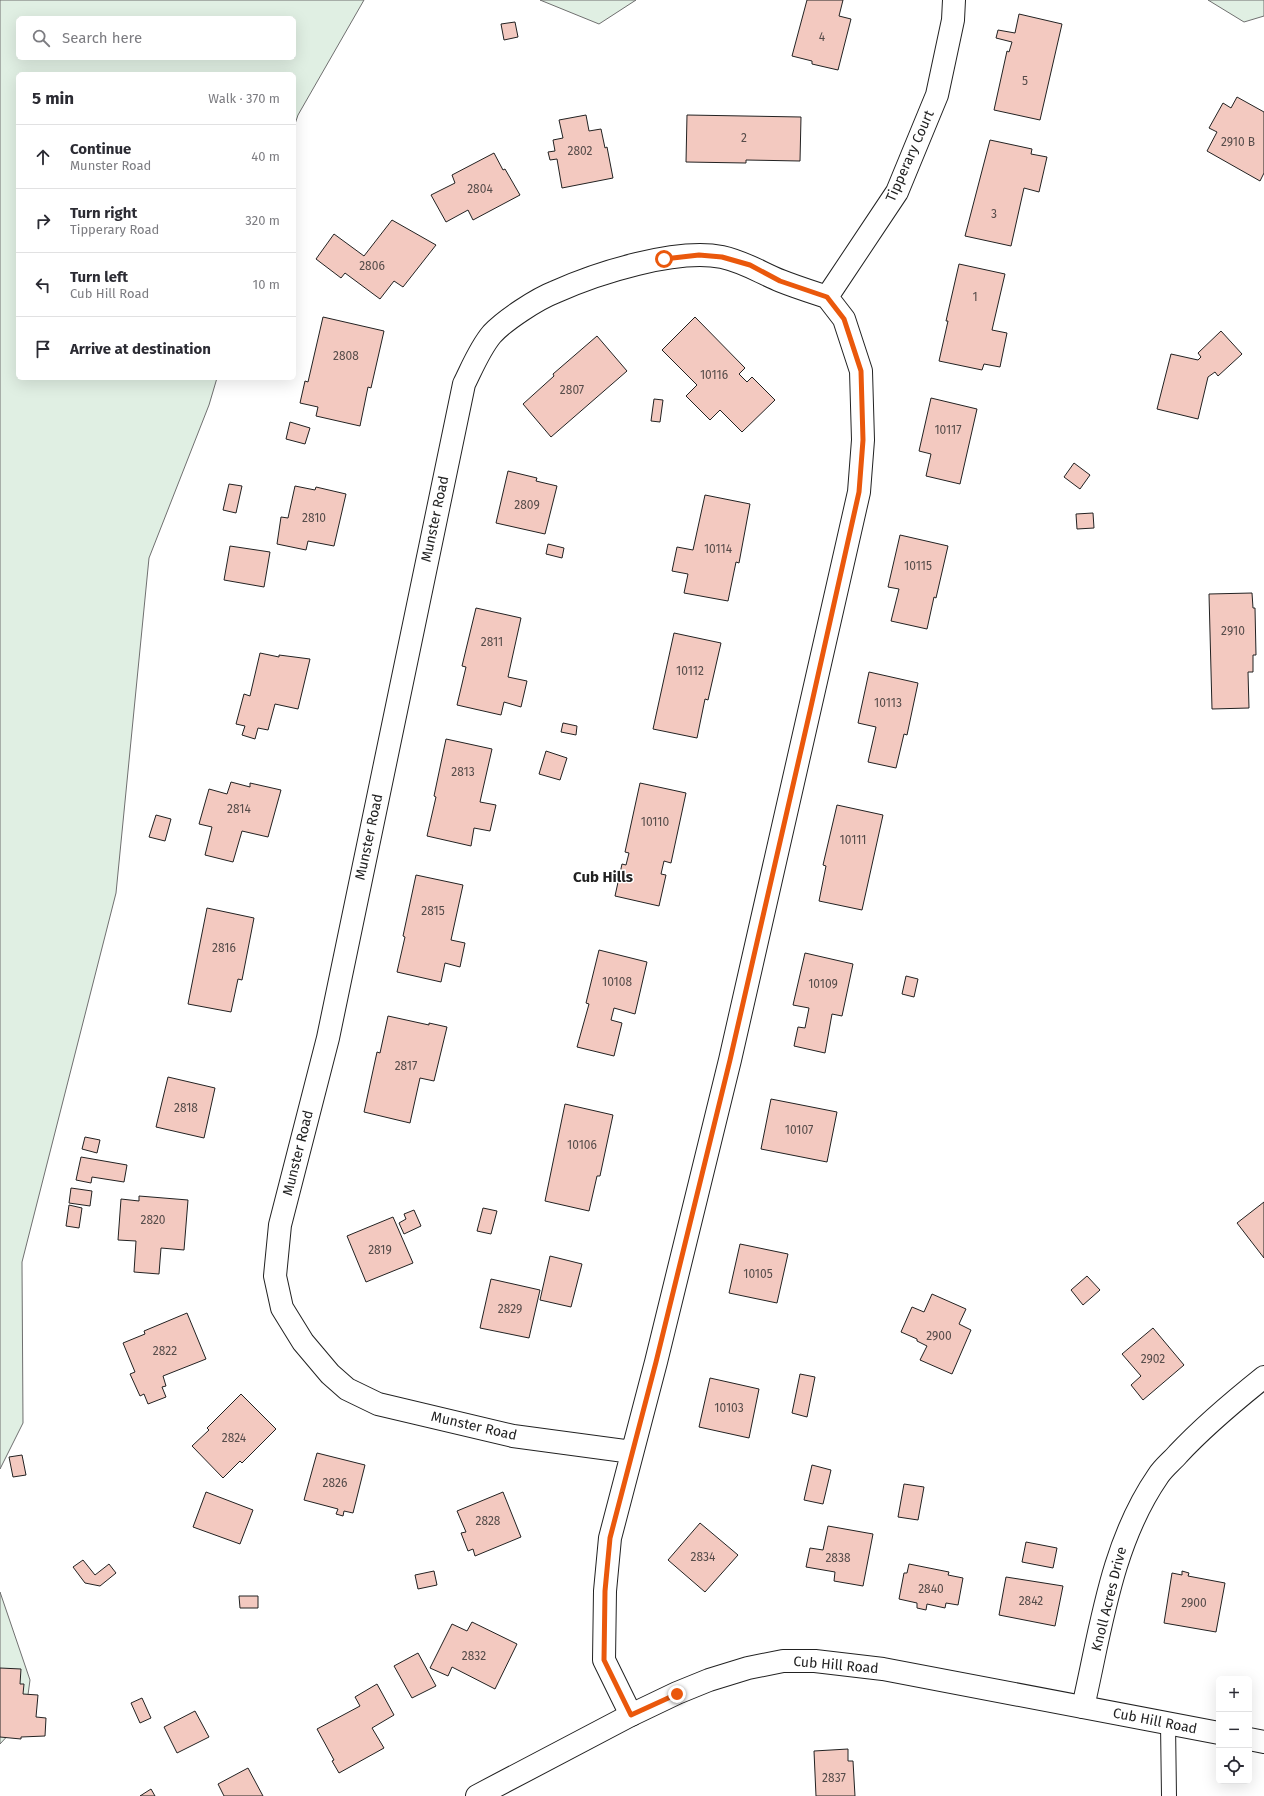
<!DOCTYPE html>
<meta charset="utf-8">
<style>
:root{--surface:#fff;--page:#f2f2f3;--text:#2b2b33;--muted:#7c7c81;--line:#e1e1e2}
body{margin:0;font-family:"Fira Sans",sans-serif;background:var(--page);color:var(--text)}
.controls{position:absolute;right:12px;bottom:12px;display:grid;overflow:hidden;border-radius:6px;box-shadow:0 4px 16px #0002}
.controls button{width:36px;height:36px;display:grid;place-items:center;padding:0;border:0;border-bottom:1px solid var(--line);background:var(--surface);color:var(--text);font:20px sans-serif}
.stop{position:absolute;width:12px;height:12px;margin:-9px;border:3px solid #ea580c;border-radius:50%;background:#fff}
.stop.end{background:#ea580c;border-color:#fff;box-shadow:0 1px 4px #0008}
.list{margin:0;padding:0;list-style:none}
h2{display:flex;justify-content:space-between;align-items:center;height:52px;margin:0;padding:0 16px;font-size:17px}
h2 small{font-size:13px;font-weight:400;color:var(--muted)}
.list li{display:grid;grid-template-columns:26px 1fr auto;gap:12px;align-items:center;box-sizing:border-box;height:64px;padding:0 16px;border-top:1px solid var(--line)}
.list b{display:block;font-size:15px;white-space:nowrap}
.list p{margin:0;font-size:13px;white-space:nowrap;color:var(--muted)}
.list em{font-size:13px;font-style:normal;color:var(--muted)}
.icon{flex:none;width:22px;height:22px;fill:none;stroke:currentColor;stroke-width:2;stroke-linecap:round;stroke-linejoin:round}
.map{position:relative;flex:none;width:1264px;height:1796px;overflow:hidden}
.search{position:absolute;background:var(--surface);box-shadow:0 4px 16px #0002;left:16px;top:16px;width:280px;height:44px;display:flex;align-items:center;gap:10px;box-sizing:border-box;padding:0 14px;border-radius:6px;color:var(--muted);font-size:15px}
.panel{position:absolute;background:var(--surface);box-shadow:0 4px 16px #0002;left:16px;top:72px;width:280px;height:308px;border-radius:6px}
.map>svg:first-child{display:block}
.green{fill:#e0efe3;stroke:#6f6f6f;fill-rule:evenodd}
.building{fill:#f3c9c0;stroke:#222}
.lines{fill:none;stroke-linecap:round;stroke-linejoin:round}
.lane-casing{stroke:#222;stroke-width:16}
.street-casing{stroke:#222;stroke-width:24}
.secondary-casing{stroke:#222;stroke-width:24}
.lane{stroke:#fff;stroke-width:14}
.street{stroke:#fff;stroke-width:22}
.secondary{stroke:#fff;stroke-width:22}
.route{stroke:#ea580c;stroke-width:5}
.labels{text-anchor:middle;dominant-baseline:central;stroke-width:3;stroke-linejoin:round;paint-order:stroke}
.number-label{font-size:12px;fill:#564c4a}
.street-label{font-size:14px;fill:#222;stroke:#fff}
.neighbourhood-label{font-size:15px;font-weight:bold;fill:#222;stroke:#fff}
</style>
<div class="map">
<svg width="1264" height="1796" viewBox="0 0 1264 1796">
<rect width="100%" height="100%" fill="#fff"/>
<!-- green -->
<path class="green" d="M 0,0 L 364,0 L 298,115 L 294,127 L 294,74 L 18,74 L 18,378 L 217,378 L 209,405 L 149,558 L 116,893 L 22,1262 L 23,1423 L 0,1469 ZM 18,18 L 294,18 L 294,58 L 18,58 Z
M 540,0 L 636,0 L 599,24 Z
M 1208,0 L 1264,0 L 1264,16 L 1244,22 Z
M 0,1592 L 30,1680 L 25,1717 L 0,1744 Z"/>
<!-- building -->
<path class="building" d="M 807,0 L 843,0 L 839,16 L 851,19 L 838,70 L 812,64 L 812,61 L 792,56 Z
M 1019,14 L 1062,24 L 1040,120 L 994,110 L 1007,51 L 1009,52 L 1012,42 L 996,38 L 998,30 L 1015,33 Z
M 515,22 L 518,37 L 504,40 L 501,24 Z
M 1237,97 L 1264,112 L 1264,173 L 1260,181 L 1207,151 L 1217,132 L 1209,128 L 1223,103 L 1231,108 Z
M 586,115 L 589,131 L 601,129 L 605,148 L 607,147 L 613,178 L 562,188 L 557,159 L 550,160 L 548,152 L 555,151 L 553,140 L 563,138 L 559,120 Z
M 687,115 L 801,117 L 800,161 L 746,160 L 746,163 L 686,162 Z
M 990,140 L 1032,149 L 1031,154 L 1047,157 L 1039,192 L 1024,188 L 1011,246 L 965,236 Z
M 494,153 L 503,170 L 505,169 L 520,195 L 473,220 L 468,210 L 446,222 L 431,195 L 455,183 L 452,175 Z
M 392,220 L 436,245 L 403,287 L 394,281 L 380,299 L 345,273 L 341,278 L 316,259 L 334,234 L 364,256 Z
M 959,264 L 1005,274 L 992,330 L 1007,333 L 1000,367 L 984,364 L 982,370 L 939,361 L 948,321 L 946,321 Z
M 323,317 L 384,331 L 371,388 L 368,387 L 360,426 L 316,416 L 318,407 L 300,403 L 305,381 L 308,382 Z
M 695,317 L 745,368 L 739,374 L 747,382 L 752,377 L 775,400 L 742,432 L 720,410 L 710,420 L 686,396 L 697,385 L 662,350 Z
M 1221,331 L 1242,354 L 1218,376 L 1215,372 L 1208,377 L 1198,419 L 1157,409 L 1171,354 L 1198,360 L 1201,357 L 1198,353 Z
M 597,336 L 627,371 L 551,437 L 523,404 L 554,376 L 553,374 Z
M 931,398 L 977,409 L 960,484 L 926,476 L 931,454 L 919,451 Z
M 654,399 L 663,400 L 660,422 L 651,421 Z
M 290,422 L 310,428 L 305,444 L 286,439 Z
M 1074,463 L 1090,475 L 1080,489 L 1064,477 Z
M 508,471 L 537,478 L 536,481 L 557,486 L 545,534 L 496,523 Z
M 229,484 L 242,486 L 236,513 L 223,510 Z
M 295,486 L 315,490 L 316,487 L 346,494 L 334,546 L 308,541 L 306,550 L 277,544 L 281,517 L 288,518 Z
M 705,495 L 750,504 L 739,563 L 736,562 L 728,601 L 684,593 L 688,574 L 672,571 L 677,547 L 693,550 Z
M 1093,513 L 1094,528 L 1077,529 L 1076,514 Z
M 900,535 L 948,546 L 936,598 L 934,597 L 927,629 L 891,621 L 899,589 L 888,587 Z
M 548,544 L 564,548 L 562,558 L 546,554 Z
M 230,546 L 270,552 L 264,587 L 224,580 Z
M 1252,593 L 1253,608 L 1255,608 L 1256,655 L 1253,655 L 1253,672 L 1248,672 L 1249,708 L 1212,709 L 1209,594 Z
M 476,608 L 521,618 L 508,677 L 527,681 L 521,707 L 504,702 L 501,715 L 457,705 L 466,667 L 462,666 Z
M 674,633 L 721,643 L 708,700 L 705,699 L 697,738 L 653,729 Z
M 260,653 L 279,657 L 279,655 L 310,659 L 298,709 L 275,704 L 268,730 L 258,728 L 255,739 L 242,735 L 245,726 L 236,724 L 244,694 L 250,696 Z
M 869,672 L 918,683 L 907,735 L 904,734 L 896,768 L 868,762 L 876,727 L 858,723 Z
M 563,723 L 577,726 L 576,735 L 561,732 Z
M 446,739 L 492,749 L 480,802 L 496,805 L 490,831 L 474,828 L 471,846 L 427,836 L 436,797 L 434,796 Z
M 546,751 L 567,758 L 560,780 L 539,774 Z
M 231,782 L 250,787 L 250,783 L 281,790 L 268,837 L 242,831 L 233,862 L 205,855 L 212,827 L 199,824 L 209,789 L 227,794 Z
M 640,783 L 686,793 L 671,863 L 664,861 L 661,874 L 666,875 L 659,906 L 615,896 L 622,864 L 626,865 L 629,853 L 625,852 Z
M 837,805 L 883,815 L 862,910 L 819,901 L 826,866 L 823,865 Z
M 156,815 L 171,819 L 165,841 L 149,837 Z
M 416,875 L 463,885 L 451,940 L 465,943 L 460,967 L 445,963 L 441,982 L 397,972 L 405,937 L 403,936 Z
M 207,908 L 254,918 L 242,980 L 238,979 L 231,1012 L 188,1004 Z
M 599,950 L 647,962 L 635,1014 L 614,1008 L 611,1020 L 622,1023 L 614,1056 L 577,1047 L 589,1004 L 586,1003 Z
M 805,953 L 853,964 L 842,1016 L 832,1014 L 825,1053 L 794,1046 L 798,1027 L 805,1028 L 809,1008 L 793,1005 Z
M 906,976 L 918,979 L 914,997 L 902,994 Z
M 388,1016 L 429,1025 L 429,1023 L 447,1027 L 434,1081 L 420,1078 L 410,1123 L 364,1112 L 377,1052 L 380,1053 Z
M 168,1077 L 215,1088 L 204,1138 L 156,1127 Z
M 771,1099 L 837,1112 L 827,1162 L 761,1149 Z
M 565,1104 L 613,1115 L 600,1176 L 597,1176 L 589,1211 L 545,1201 Z
M 85,1137 L 100,1140 L 97,1153 L 82,1149 Z
M 81,1157 L 127,1165 L 124,1182 L 92,1177 L 91,1183 L 76,1180 Z
M 71,1188 L 92,1191 L 90,1206 L 69,1203 Z
M 139,1196 L 188,1200 L 184,1250 L 161,1248 L 159,1274 L 134,1272 L 136,1241 L 118,1240 L 121,1199 L 139,1201 Z
M 1264,1202 L 1264,1258 L 1237,1223 Z
M 69,1205 L 82,1208 L 79,1228 L 66,1226 Z
M 483,1208 L 497,1211 L 491,1234 L 477,1231 Z
M 414,1210 L 421,1226 L 404,1234 L 399,1223 L 406,1219 L 404,1214 Z
M 393,1217 L 413,1263 L 366,1282 L 347,1236 Z
M 740,1244 L 788,1254 L 777,1303 L 729,1293 Z
M 550,1256 L 582,1264 L 571,1307 L 540,1300 Z
M 1087,1276 L 1100,1290 L 1083,1305 L 1071,1290 Z
M 491,1279 L 540,1290 L 529,1338 L 480,1328 Z
M 932,1294 L 966,1309 L 959,1324 L 971,1330 L 952,1374 L 920,1360 L 927,1346 L 917,1341 L 917,1339 L 901,1332 L 912,1307 L 924,1312 Z
M 187,1313 L 206,1359 L 163,1376 L 166,1386 L 162,1387 L 166,1397 L 148,1404 L 144,1394 L 140,1396 L 130,1374 L 135,1372 L 123,1343 L 145,1334 L 144,1331 Z
M 1153,1328 L 1184,1365 L 1143,1400 L 1131,1385 L 1141,1376 L 1122,1354 Z
M 800,1374 L 815,1377 L 807,1417 L 792,1413 Z
M 710,1378 L 759,1389 L 749,1438 L 699,1427 Z
M 241,1394 L 276,1429 L 242,1463 L 240,1461 L 223,1478 L 192,1446 L 209,1430 L 207,1428 Z
M 317,1453 L 365,1465 L 353,1513 L 344,1511 L 343,1516 L 336,1514 L 338,1509 L 304,1500 Z
M 22,1455 L 26,1475 L 13,1477 L 9,1457 Z
M 812,1465 L 831,1470 L 823,1504 L 804,1500 Z
M 904,1484 L 924,1487 L 918,1520 L 898,1517 Z
M 206,1492 L 253,1510 L 240,1544 L 193,1527 Z
M 503,1492 L 521,1537 L 475,1556 L 473,1549 L 468,1551 L 461,1533 L 466,1532 L 457,1511 Z
M 700,1523 L 738,1555 L 705,1592 L 668,1560 Z
M 828,1526 L 873,1534 L 863,1586 L 834,1581 L 835,1572 L 806,1567 L 810,1548 L 823,1550 Z
M 1026,1542 L 1057,1548 L 1053,1568 L 1022,1562 Z
M 83,1560 L 95,1575 L 109,1564 L 116,1573 L 100,1586 L 85,1583 L 73,1567 Z
M 909,1564 L 949,1572 L 948,1575 L 963,1578 L 958,1605 L 946,1603 L 945,1608 L 927,1604 L 926,1610 L 917,1608 L 917,1603 L 899,1599 L 904,1573 L 907,1573 Z
M 434,1571 L 437,1585 L 418,1589 L 415,1575 Z
M 1182,1571 L 1189,1573 L 1188,1576 L 1225,1583 L 1216,1632 L 1164,1623 L 1172,1573 L 1182,1575 Z
M 1006,1577 L 1063,1586 L 1055,1626 L 999,1615 Z
M 239,1596 L 258,1596 L 258,1608 L 240,1608 Z
M 472,1622 L 517,1644 L 495,1689 L 452,1667 L 448,1676 L 430,1668 L 452,1624 L 467,1631 Z
M 418,1653 L 436,1686 L 412,1698 L 394,1666 Z
M 0,1668 L 21,1669 L 20,1684 L 24,1684 L 23,1694 L 38,1695 L 36,1717 L 46,1718 L 45,1736 L 21,1737 L 21,1739 L 0,1737 Z
M 377,1684 L 394,1715 L 372,1728 L 384,1748 L 339,1773 L 332,1761 L 334,1760 L 317,1729 L 360,1706 L 355,1697 Z
M 142,1698 L 151,1718 L 140,1723 L 131,1703 Z
M 195,1711 L 209,1737 L 177,1753 L 164,1727 Z
M 848,1749 L 848,1761 L 853,1761 L 855,1796 L 816,1796 L 814,1751 Z
M 248,1768 L 263,1796 L 224,1796 L 218,1784 Z
M 151,1789 L 155,1796 L 140,1796 Z"/>
<g class="lines">
<defs>
<path id="lane" d="M 1168,1724 L 1169,1796"/>
<path id="street" d="M 827,297 L 897,192 L 937,95 L 953,20 L 954,0
M 632,1452 L 513,1436 L 378,1404 L 347,1389 L 330,1374 L 303,1342 L 282,1308 L 275,1276 L 280,1225 L 328,1038 L 464,384 C 472,368 480,348 492,334 C 505,320 537,299 555,292 C 597,273 676,248 722,257 C 745,262 761,273 781,281 C 796,287 812,292 827,297
M 1083,1707 C 1101,1629 1111,1544 1158,1476 C 1163,1468 1172,1461 1178,1454 C 1204,1426 1234,1401 1264,1377
M 631,1715 L 604,1660 L 605,1591 L 610,1538 L 656,1362 L 730,1060 L 859,492 L 863,440 L 861,371 L 844,319 L 827,297"/>
<path id="secondary" d="M 1249,1739 L 1264,1742
M 477,1796 L 631,1715 L 677,1693 L 709,1680 L 748,1668 L 783,1661 L 815,1661 L 883,1669 L 1219,1733"/>
</defs>
<!-- lane casing -->
<use href="#lane" class="lane-casing"/>
<!-- street casing -->
<use href="#street" class="street-casing"/>
<!-- secondary casing -->
<use href="#secondary" class="secondary-casing"/>
<!-- lane -->
<use href="#lane" class="lane"/>
<!-- street -->
<use href="#street" class="street"/>
<!-- secondary -->
<use href="#secondary" class="secondary"/>
</g>
<g class="lines">
<!-- route -->
<path class="route" d="M 664,259 L 699,255 L 722,257 L 750,265 L 780,281 L 827,297 L 844,319 L 861,371 L 863,440 L 859,492 L 810,711 L 730,1060 L 656,1362 L 610,1538 L 605,1591 L 604,1660 L 631,1715 L 677,1694"/>
</g>
<g class="labels">
<!-- number labels -->
<g class="number-label">
<text x="822" y="37">4</text>
<text x="1025" y="81">5</text>
<text x="744" y="138">2</text>
<text x="1238" y="142">2910 B</text>
<text x="580" y="151">2802</text>
<text x="480" y="189">2804</text>
<text x="994" y="214">3</text>
<text x="372" y="266">2806</text>
<text x="975" y="297">1</text>
<text x="346" y="356">2808</text>
<text x="714" y="375">10116</text>
<text x="572" y="390">2807</text>
<text x="948" y="430">10117</text>
<text x="527" y="505">2809</text>
<text x="314" y="518">2810</text>
<text x="718" y="549">10114</text>
<text x="918" y="566">10115</text>
<text x="1233" y="631">2910</text>
<text x="492" y="642">2811</text>
<text x="690" y="671">10112</text>
<text x="888" y="703">10113</text>
<text x="463" y="772">2813</text>
<text x="239" y="809">2814</text>
<text x="655" y="822">10110</text>
<text x="853" y="840">10111</text>
<text x="433" y="911">2815</text>
<text x="224" y="948">2816</text>
<text x="617" y="982">10108</text>
<text x="823" y="984">10109</text>
<text x="406" y="1066">2817</text>
<text x="186" y="1108">2818</text>
<text x="799" y="1130">10107</text>
<text x="582" y="1145">10106</text>
<text x="153" y="1220">2820</text>
<text x="380" y="1250">2819</text>
<text x="758" y="1274">10105</text>
<text x="510" y="1309">2829</text>
<text x="939" y="1336">2900</text>
<text x="165" y="1351">2822</text>
<text x="1153" y="1359">2902</text>
<text x="729" y="1408">10103</text>
<text x="234" y="1438">2824</text>
<text x="335" y="1483">2826</text>
<text x="488" y="1521">2828</text>
<text x="703" y="1557">2834</text>
<text x="838" y="1558">2838</text>
<text x="931" y="1589">2840</text>
<text x="1031" y="1601">2842</text>
<text x="1194" y="1603">2900</text>
<text x="474" y="1656">2832</text>
<text x="834" y="1778">2837</text>
</g>
<!-- street labels -->
<g class="street-label">
<text transform="translate(910 156) rotate(-66)">Tipperary Court</text>
<text transform="translate(435 519) rotate(-78)">Munster Road</text>
<text transform="translate(369 837) rotate(-78)">Munster Road</text>
<text transform="translate(298 1153) rotate(-76)">Munster Road</text>
<text transform="translate(474 1426) rotate(13)">Munster Road</text>
<text transform="translate(1109 1599) rotate(-76)">Knoll Acres Drive</text>
<text transform="translate(836 1665) rotate(5)">Cub Hill Road</text>
<text transform="translate(1155 1721) rotate(11)">Cub Hill Road</text>
</g>
<!-- neighbourhood labels -->
<g class="neighbourhood-label">
<text x="603" y="877">Cub Hills</text>
</g>
</g>
</svg>
<div class="controls">
<button>+</button>
<button>−</button>
<button><svg class="icon" aria-label="locate" viewBox="0 0 24 24"><circle cx="12" cy="12" r="6"/><path d="M12 2v4M12 18v4M2 12h4M18 12h4"/></svg></button>
</div>
<div class="stop" style="left:664px;top:259px"></div>
<div class="stop end" style="left:677px;top:1694px"></div>
<div class="search"><svg class="icon" aria-label="search" viewBox="0 0 24 24"><circle cx="10" cy="10" r="6"/><path d="M15 15l6 6"/></svg>Search here</div>
<section class="panel">
<h2>5 min<small>Walk · 370 m</small></h2>
<ul class="list">
<li><svg class="icon" aria-label="ahead" viewBox="0 0 24 24"><path d="M12 20V5M6 11l6-6 6 6"/></svg><div><b>Continue</b><p>Munster Road</p></div><em>40 m</em></li>
<li><svg class="icon" aria-label="right" viewBox="0 0 24 24"><path d="M7 20v-9h11M14 6l5 5-5 5"/></svg><div><b>Turn right</b><p>Tipperary Road</p></div><em>320 m</em></li>
<li><svg class="icon" aria-label="left" viewBox="0 0 24 24"><path d="M17 20v-9H6M10 6l-5 5 5 5"/></svg><div><b>Turn left</b><p>Cub Hill Road</p></div><em>10 m</em></li>
<li><svg class="icon" aria-label="arrive" viewBox="0 0 24 24"><path d="M6 21V4h12l-3 4 3 4H6"/></svg><div><b>Arrive at destination</b></div></li>
</ul>
</section>
</div>
